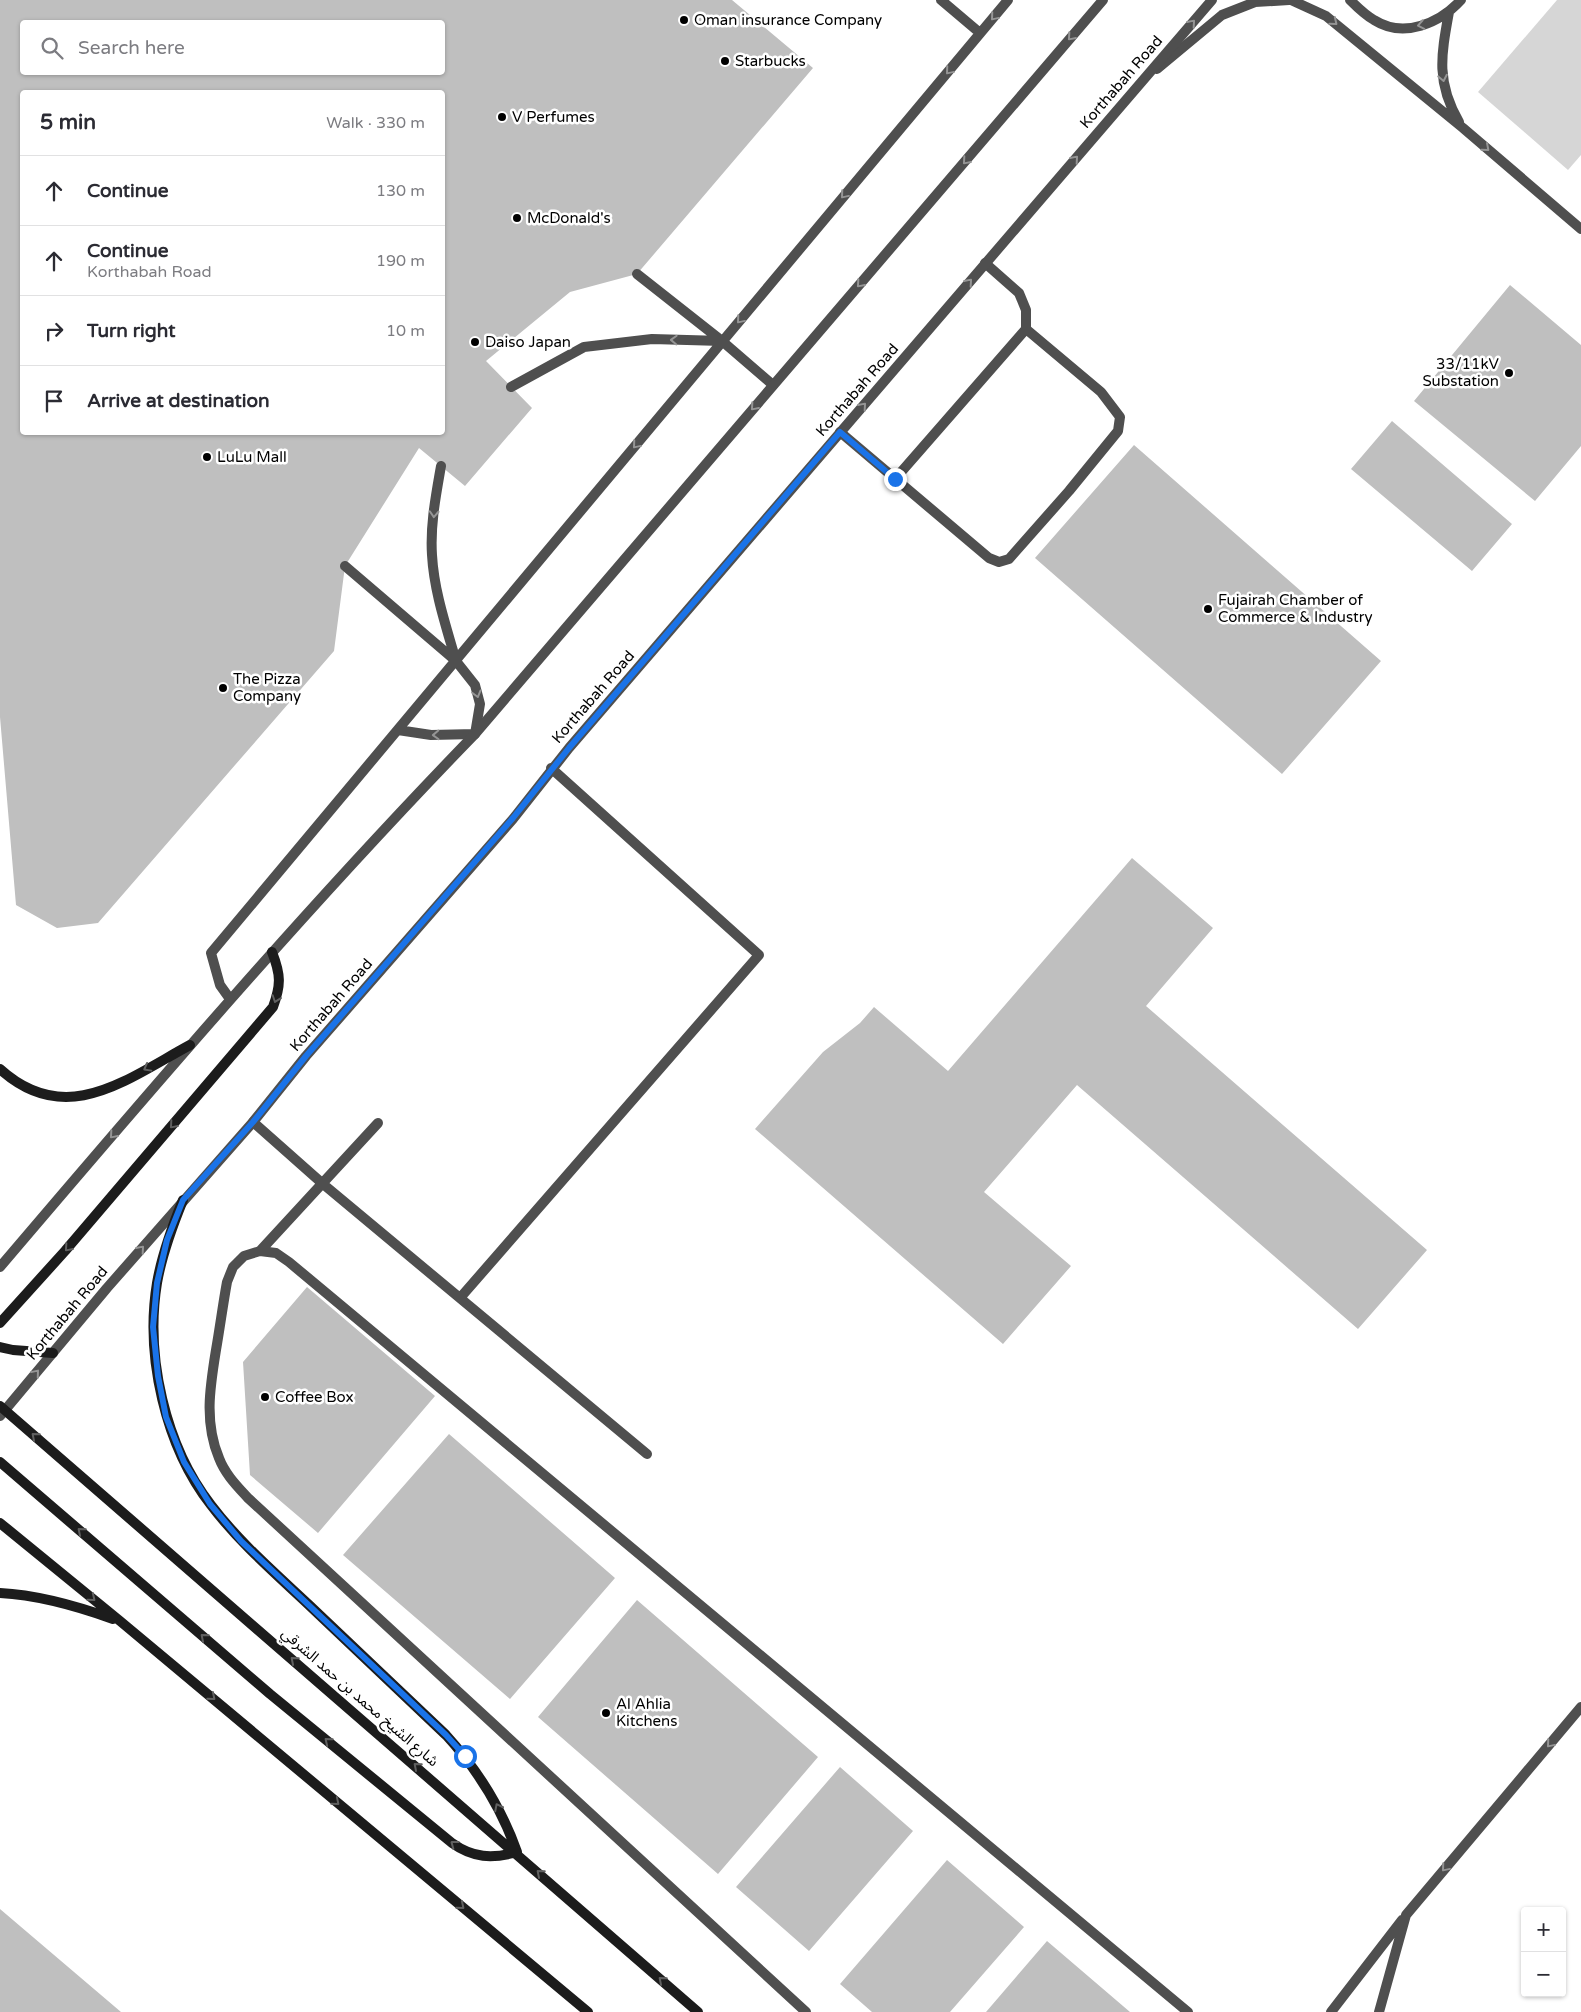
<!DOCTYPE html>
<meta charset="utf-8">
<style>
:root{--surface:#fff;--page:#f2f2f3;--text:#2b2b33;--muted:#7c7c81;--line:#e1e1e2}
body{margin:0;font-family:"Varela Round","Noto Sans Arabic",sans-serif;background:var(--page);color:var(--text)}
.controls{position:absolute;right:15px;bottom:15px;display:grid;overflow:hidden;border-radius:5px;box-shadow:0 1px 4px #0004}
.controls button{width:45px;height:45px;display:grid;place-items:center;padding:0;border:0;border-bottom:1px solid var(--line);background:var(--surface);color:var(--text);font:25px sans-serif}
.stop{position:absolute;width:15px;height:15px;margin:-11px;border:4px solid #1a73e8;border-radius:50%;background:#fff}
.stop.end{background:#1a73e8;border-color:#fff;box-shadow:0 1px 5px #0008}
.list{margin:0;padding:0;list-style:none}
h2{display:flex;justify-content:space-between;align-items:center;height:65px;margin:0;padding:0 20px;font-size:21px}
h2 small{font-size:16px;font-weight:400;color:var(--muted)}
.list li{display:grid;grid-template-columns:32px 1fr auto;gap:15px;align-items:center;box-sizing:border-box;height:70px;padding:0 20px;border-top:1px solid var(--line)}
.list b{display:block;font-size:19px;white-space:nowrap}
.list p{margin:0;font-size:16px;white-space:nowrap;color:var(--muted)}
.list em{font-size:16px;font-style:normal;color:var(--muted)}
.icon{flex:none;width:28px;height:28px;fill:none;stroke:currentColor;stroke-width:2;stroke-linecap:round;stroke-linejoin:round}
.map{position:relative;flex:none;width:1581px;height:2012px;overflow:hidden}
.search{position:absolute;background:var(--surface);box-shadow:0 1px 4px #0004;left:20px;top:20px;width:425px;height:55px;display:flex;align-items:center;gap:12px;box-sizing:border-box;padding:0 18px;border-radius:5px;color:var(--muted);font-size:19px}
.panel{position:absolute;background:var(--surface);box-shadow:0 1px 4px #0004;left:20px;top:90px;width:425px;height:345px;border-radius:5px}
.map>svg:first-child{display:block}
.green{fill:#d6d6d6}
.building{fill:#bfbfbf;fill-rule:evenodd}
.lines{fill:none;stroke-linecap:round;stroke-linejoin:round}
.service{stroke:#4f4f4f;stroke-width:10}
.tertiary{stroke:#4f4f4f;stroke-width:10}
.secondary{stroke:#1c1c1c;stroke-width:10}
.oneway{stroke:#959595}
.oneway2{stroke:#606060}
.route{stroke:#1a73e8;stroke-width:6}
.poi-dot{fill:#000;stroke:#fff;stroke-width:2}
.labels{text-anchor:middle;dominant-baseline:central;stroke-width:5;stroke-linejoin:round;paint-order:stroke}
.poi-label{font-size:15px;fill:#000;stroke:#fff;text-anchor:start}
.street-label{font-size:15px;fill:#000;stroke:#fff}
</style>
<div class="map">
<svg width="1581" height="2012" viewBox="0 0 1581 2012">
<rect width="100%" height="100%" fill="#fff"/>
<!-- green -->
<path class="green" d="M 1557,0 L 1581,0 L 1581,155 L 1568,170 L 1478,92 Z"/>
<!-- building -->
<path class="building" d="M 0,0 L 732,0 L 813,68 L 637,274 L 570,292 L 486,361 L 532,408 L 465,486 L 419,448 L 345,566 L 334,651 L 98,923 L 57,928 L 16,905 L 0,717 ZM 22,22 L 442,22 L 442,72 L 22,72 ZM 22,92 L 442,92 L 442,432 L 22,432 Z
M 1510,285 L 1581,345 L 1581,446 L 1535,501 L 1414,401 Z
M 1392,421 L 1512,524 L 1472,571 L 1351,469 Z
M 1134,445 L 1381,661 L 1282,774 L 1035,558 Z
M 1132,858 L 1213,928 L 1146,1006 L 1427,1250 L 1358,1329 L 1077,1085 L 984,1192 L 1071,1266 L 1003,1344 L 755,1129 L 823,1052 L 860,1023 L 874,1007 L 948,1071 Z
M 307,1287 L 435,1396 L 318,1533 L 250,1475 L 243,1362 Z
M 449,1434 L 615,1578 L 510,1699 L 343,1555 Z
M 637,1600 L 818,1757 L 718,1874 L 538,1717 Z
M 840,1767 L 913,1831 L 809,1951 L 736,1887 Z
M 947,1860 L 1024,1927 L 950,2012 L 872,2012 L 840,1984 Z
M 0,1909 L 121,2012 L 0,2012 Z
M 1047,1941 L 1130,2012 L 986,2012 Z"/>
<g class="lines">
<!-- service -->
<path class="service" d="M 941,0 L 980,33
M 1291,0 L 1326,16 L 1463,128 L 1581,229
M 1350,0 C 1357,7 1365,15 1374,20 C 1404,39 1440,23 1461,0
M 1449,12 C 1441,56 1436,82 1459,122
M 1157,69 L 1222,15 L 1255,2 L 1289,0
M 637,274 L 722,341 L 773,385
M 511,387 L 584,347 L 652,339 L 722,341
M 840,432 L 989,558 L 999,562 L 1009,559 L 1069,491 L 1118,431 L 1120,417 L 1101,392 L 1026,329
M 441,466 C 436,495 430,525 432,555 C 434,591 446,626 456,661
M 895,479 L 1026,329 L 1026,310 L 1019,293 L 985,263
M 345,566 L 456,661 L 475,685 L 480,704 L 475,734 L 431,735 L 398,730
M 230,999 L 220,985 L 211,953 L 1008,0
M 253,1122 L 323,1184 L 647,1454
M 260,1251 L 378,1123
M 460,1298 L 759,955 L 551,768
M 806,2012 L 248,1498 C 237,1486 225,1474 219,1458 C 204,1422 210,1387 216,1350 C 220,1327 223,1304 227,1282 L 233,1267 L 244,1256 L 260,1251 L 276,1253 L 289,1262 L 1188,2012
M 1331,2012 L 1402,1920
M 1379,2012 L 1406,1915 L 1581,1707"/>
<!-- tertiary -->
<path class="tertiary" d="M 0,1267 C 154,1086 309,905 475,734 L 1103,0
M 0,1416 L 107,1288 L 253,1122 L 306,1056 L 513,819 L 569,748 L 1212,0"/>
<!-- secondary -->
<path class="secondary" d="M 0,1069 C 66,1129 127,1079 190,1045
M 0,1323 L 65,1251 L 273,1007 C 281,985 281,975 272,952
M 0,1347 L 13,1350 L 53,1353
M 0,1406 L 698,2012
M 0,1462 L 270,1694 L 452,1843 C 473,1858 492,1859 517,1852 C 501,1807 478,1770 446,1735 C 400,1691 354,1648 309,1605 C 275,1573 239,1542 211,1505 C 165,1446 145,1356 157,1283 C 162,1254 172,1227 183,1200
M 0,1523 L 120,1621 L 588,2012
M 0,1593 C 39,1595 77,1606 113,1619"/>
</g>
<!-- one-way arrows -->
<defs><path id="oneway-chevron" d="M-2-3.5L2.5 0L-2 3.5" fill="none" stroke-width="1.6" stroke-linecap="round" stroke-linejoin="round" transform="scale(1.25)"/></defs>
<g class="oneway">
<use href="#oneway-chevron" transform="translate(994 17) rotate(130)"/>
<use href="#oneway-chevron" transform="translate(1334 22) rotate(39)"/>
<use href="#oneway-chevron" transform="translate(1192 23) rotate(-49)"/>
<use href="#oneway-chevron" transform="translate(1421 25) rotate(169)"/>
<use href="#oneway-chevron" transform="translate(1071 37) rotate(131)"/>
<use href="#oneway-chevron" transform="translate(949 71) rotate(130)"/>
<use href="#oneway-chevron" transform="translate(1443 78) rotate(79)"/>
<use href="#oneway-chevron" transform="translate(1486 148) rotate(41)"/>
<use href="#oneway-chevron" transform="translate(1075 159) rotate(-49)"/>
<use href="#oneway-chevron" transform="translate(966 161) rotate(131)"/>
<use href="#oneway-chevron" transform="translate(844 195) rotate(130)"/>
<use href="#oneway-chevron" transform="translate(969 282) rotate(-49)"/>
<use href="#oneway-chevron" transform="translate(860 284) rotate(131)"/>
<use href="#oneway-chevron" transform="translate(740 320) rotate(130)"/>
<use href="#oneway-chevron" transform="translate(674 340) rotate(-178)"/>
<use href="#oneway-chevron" transform="translate(863 406) rotate(-49)"/>
<use href="#oneway-chevron" transform="translate(754 407) rotate(131)"/>
<use href="#oneway-chevron" transform="translate(636 445) rotate(130)"/>
<use href="#oneway-chevron" transform="translate(434 514) rotate(93)"/>
<use href="#oneway-chevron" transform="translate(477 694) rotate(75)"/>
<use href="#oneway-chevron" transform="translate(436 735) rotate(178)"/>
<use href="#oneway-chevron" transform="translate(113 1135) rotate(131)"/>
<use href="#oneway-chevron" transform="translate(141 1249) rotate(-49)"/>
<use href="#oneway-chevron" transform="translate(36 1373) rotate(-50)"/>
<use href="#oneway-chevron" transform="translate(1550 1744) rotate(130)"/>
<use href="#oneway-chevron" transform="translate(1445 1868) rotate(130)"/>
</g>
<g class="oneway2">
<use href="#oneway-chevron" transform="translate(276 999) rotate(109)"/>
<use href="#oneway-chevron" transform="translate(147 1068) rotate(151)"/>
<use href="#oneway-chevron" transform="translate(173 1125) rotate(131)"/>
<use href="#oneway-chevron" transform="translate(68 1248) rotate(131)"/>
<use href="#oneway-chevron" transform="translate(35 1436) rotate(-139)"/>
<use href="#oneway-chevron" transform="translate(81 1531) rotate(-139)"/>
<use href="#oneway-chevron" transform="translate(92 1598) rotate(39)"/>
<use href="#oneway-chevron" transform="translate(204 1637) rotate(-139)"/>
<use href="#oneway-chevron" transform="translate(294 1660) rotate(-139)"/>
<use href="#oneway-chevron" transform="translate(212 1697) rotate(40)"/>
<use href="#oneway-chevron" transform="translate(328 1741) rotate(-141)"/>
<use href="#oneway-chevron" transform="translate(417 1766) rotate(-139)"/>
<use href="#oneway-chevron" transform="translate(336 1802) rotate(40)"/>
<use href="#oneway-chevron" transform="translate(498 1807) rotate(-117)"/>
<use href="#oneway-chevron" transform="translate(454 1844) rotate(-143)"/>
<use href="#oneway-chevron" transform="translate(540 1873) rotate(-139)"/>
<use href="#oneway-chevron" transform="translate(461 1906) rotate(40)"/>
<use href="#oneway-chevron" transform="translate(662 1980) rotate(-139)"/>
</g>
<g class="lines">
<!-- route -->
<path class="route" d="M 465,1756 L 446,1735 L 241,1541 L 210,1504 L 184,1462 L 166,1417 L 158,1376 L 153,1327 L 157,1283 L 167,1240 L 183,1200 L 253,1122 L 306,1056 L 513,818 L 569,748 L 840,432 L 895,479"/>
</g>
<!-- markers -->
<g class="poi-dot">
<circle cx="684" cy="20" r="5"/>
<circle cx="725" cy="61" r="5"/>
<circle cx="502" cy="117" r="5"/>
<circle cx="517" cy="218" r="5"/>
<circle cx="475" cy="342" r="5"/>
<circle cx="1509" cy="373" r="5"/>
<circle cx="207" cy="457" r="5"/>
<circle cx="1208" cy="609" r="5"/>
<circle cx="223" cy="688" r="5"/>
<circle cx="265" cy="1397" r="5"/>
<circle cx="606" cy="1713" r="5"/>
</g>
<g class="labels">
<!-- poi labels -->
<g class="poi-label">
<text x="694" y="20">Oman insurance Company</text>
<text x="735" y="61">Starbucks</text>
<text x="512" y="117">V Perfumes</text>
<text x="527" y="218">McDonald's</text>
<text x="485" y="342">Daiso Japan</text>
<text x="1499" y="364" text-anchor="end">33/11kV<tspan x="1499" dy="17">Substation</tspan></text>
<text x="217" y="457">LuLu Mall</text>
<text x="1218" y="600">Fujairah Chamber of<tspan x="1218" dy="17">Commerce &amp; Industry</tspan></text>
<text x="233" y="679">The Pizza<tspan x="233" dy="17">Company</tspan></text>
<text x="275" y="1397">Coffee Box</text>
<text x="616" y="1704">Al Ahlia<tspan x="616" dy="17">Kitchens</tspan></text>
</g>
<!-- street labels -->
<g class="street-label">
<text transform="translate(1121 82) rotate(-49)">Korthabah Road</text>
<text transform="translate(857 390) rotate(-49)">Korthabah Road</text>
<text transform="translate(593 697) rotate(-49)">Korthabah Road</text>
<text transform="translate(331 1005) rotate(-49)">Korthabah Road</text>
<text transform="translate(67 1313) rotate(-50)">Korthabah Road</text>
<text transform="translate(360 1697) rotate(41)">شارع الشيخ محمد بن حمد الشرقي</text>
</g>
</g>
</svg>
<div class="controls">
<button>+</button>
<button>−</button>
</div>
<div class="stop" style="left:465px;top:1756px"></div>
<div class="stop end" style="left:895px;top:479px"></div>
<div class="search"><svg class="icon" aria-label="search" viewBox="0 0 24 24"><circle cx="10" cy="10" r="6"/><path d="M15 15l6 6"/></svg>Search here</div>
<section class="panel">
<h2>5 min<small>Walk · 330 m</small></h2>
<ul class="list">
<li><svg class="icon" aria-label="ahead" viewBox="0 0 24 24"><path d="M12 20V5M6 11l6-6 6 6"/></svg><div><b>Continue</b></div><em>130 m</em></li>
<li><svg class="icon" aria-label="ahead" viewBox="0 0 24 24"><path d="M12 20V5M6 11l6-6 6 6"/></svg><div><b>Continue</b><p>Korthabah Road</p></div><em>190 m</em></li>
<li><svg class="icon" aria-label="right" viewBox="0 0 24 24"><path d="M7 20v-9h11M14 6l5 5-5 5"/></svg><div><b>Turn right</b></div><em>10 m</em></li>
<li><svg class="icon" aria-label="arrive" viewBox="0 0 24 24"><path d="M6 21V4h12l-3 4 3 4H6"/></svg><div><b>Arrive at destination</b></div></li>
</ul>
</section>
</div>
